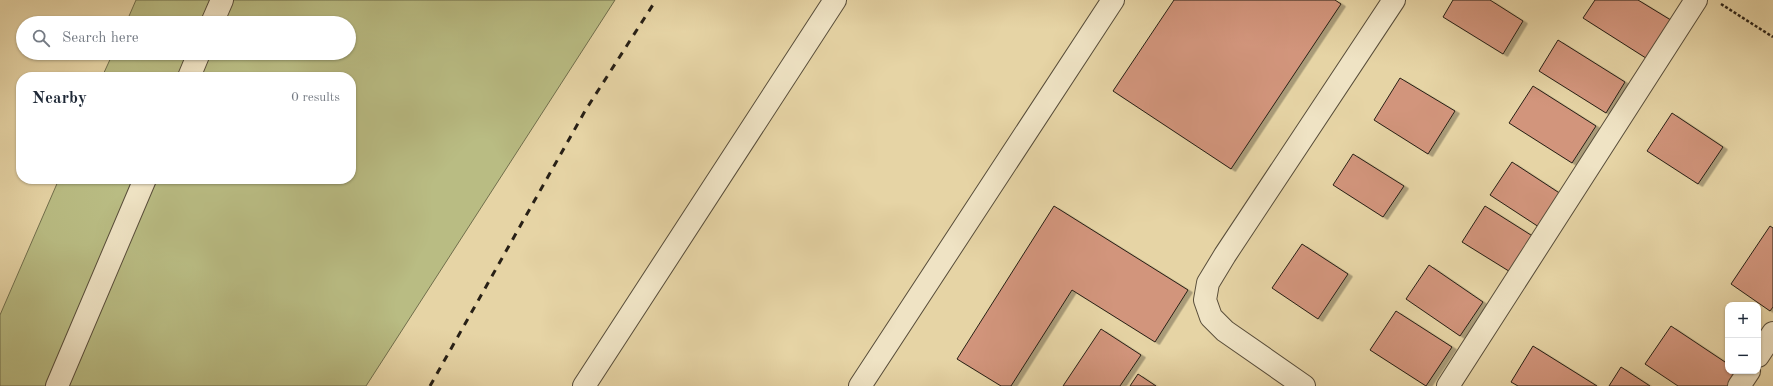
<!DOCTYPE html>
<meta charset="utf-8">
<style>
:root{--surface:#fff;--page:#f6f6f7;--text:#1f2937;--muted:#747a83;--line:#e0e1e3}
body{margin:0;font-family:"Old Standard TT",serif;background:var(--page);color:var(--text)}
.controls{position:absolute;right:12px;bottom:12px;display:grid;overflow:hidden;border-radius:8px;box-shadow:0 1px 3px #0004}
.controls button{width:36px;height:36px;display:grid;place-items:center;padding:0;border:0;border-bottom:1px solid var(--line);background:var(--surface);color:var(--text);font:20px sans-serif}
.list{margin:0;padding:0;list-style:none}
h2{display:flex;justify-content:space-between;align-items:center;height:52px;margin:0;padding:0 16px;font-size:17px}
h2 small{font-size:13px;font-weight:400;color:var(--muted)}
.icon{flex:none;width:22px;height:22px;fill:none;stroke:currentColor;stroke-width:2;stroke-linecap:round;stroke-linejoin:round}
.map{position:relative;flex:none;width:1773px;height:386px;overflow:hidden}
.search{position:absolute;background:var(--surface);box-shadow:0 1px 3px #0004;left:16px;top:16px;width:340px;height:44px;display:flex;align-items:center;gap:10px;box-sizing:border-box;padding:0 14px;border-radius:22px;color:var(--muted);font-size:15px}
.panel{position:absolute;background:var(--surface);box-shadow:0 1px 3px #0004;left:16px;top:72px;width:340px;height:112px;border-radius:16px}
.map>svg:first-child{display:block}
.green{fill:#b9bc83;stroke:#706e4c}
.building{fill:#d2957b;stroke:#282016;filter:url(#shadow)}
.lines{fill:none;stroke-linecap:round;stroke-linejoin:round}
.minor-casing{stroke:#584d3a;stroke-width:24}
.path{stroke:#282016;stroke-width:2.5;stroke-dasharray:3 2;stroke-linecap:butt}
.minor{stroke:#efe3c4;stroke-width:22}
.rail{stroke:#282016;stroke-width:3;stroke-dasharray:7 7;stroke-linecap:butt}
</style>
<div class="map">
<svg width="1773" height="386" viewBox="0 0 1773 386">
<defs>
<filter id="shadow"><feDropShadow dx="4.5" dy="2.5" stdDeviation="0" flood-color="#0004"/></filter>
</defs>
<rect width="100%" height="100%" fill="#e6d4a5"/>
<filter id="stains"><feTurbulence type="fractalNoise" baseFrequency=".005" numOctaves="4"/><feColorMatrix values="0 0 0 0 .2 0 0 0 0 .09 0 0 0 0 .02 0 0 0 .5 -.17"/></filter>
<radialGradient id="worn" r=".72"><stop offset=".6" stop-color="#630" stop-opacity="0"/><stop offset="1" stop-color="#630" stop-opacity=".3"/></radialGradient>
<!-- green -->
<path class="green" d="M 136,0 L 615,0 L 366,386 L 0,386 L 0,315 L 59,179 L 351,179 L 351,77 L 102,77 L 113,53 L 349,53 L 349,23 L 126,23 Z"/>
<!-- building -->
<path class="building" d="M 1174,0 L 1335,0 L 1341,4 L 1231,169 L 1113,91 Z
M 1453,0 L 1490,0 L 1523,21 L 1503,54 L 1443,17 Z
M 1595,0 L 1638,0 L 1674,22 L 1649,60 L 1583,18 Z
M 1558,40 L 1625,82 L 1606,113 L 1539,71 Z
M 1400,78 L 1455,111 L 1428,154 L 1374,120 Z
M 1533,86 L 1596,126 L 1572,163 L 1509,123 Z
M 1672,113 L 1723,147 L 1698,184 L 1647,151 Z
M 1353,154 L 1404,186 L 1383,217 L 1333,185 Z
M 1512,162 L 1564,196 L 1542,229 L 1490,195 Z
M 1054,206 L 1188,290 L 1155,342 L 1072,290 L 1011,386 L 1001,386 L 957,359 Z
M 1485,206 L 1534,237 L 1512,273 L 1462,242 Z
M 1770,226 L 1773,228 L 1773,307 L 1770,311 L 1731,284 Z
M 1302,244 L 1348,274 L 1318,319 L 1272,288 Z
M 1429,265 L 1483,302 L 1460,336 L 1406,299 Z
M 1396,311 L 1452,347 L 1426,386 L 1370,350 Z
M 1671,326 L 1728,364 L 1728,371 L 1738,371 L 1730,386 L 1678,386 L 1645,364 Z
M 1101,329 L 1141,355 L 1120,386 L 1063,386 Z
M 1533,346 L 1597,386 L 1518,386 L 1511,382 Z
M 1621,367 L 1650,386 L 1609,386 Z
M 1138,374 L 1156,386 L 1130,386 Z"/>
<g class="lines">
<defs>
<path id="minor" d="M 212,23 L 222,0
M 189,77 L 199,53
M 1758,356 L 1773,333
M 57,386 L 145,179
M 584,386 L 835,0
M 860,386 L 1113,0
M 1304,386 L 1225,331 L 1211,317 L 1205,300 L 1208,283 L 1225,255 L 1394,0
M 1448,386 L 1696,0
M 1739,386 L 1749,371"/>
</defs>
<!-- minor casing -->
<use href="#minor" class="minor-casing"/>
<!-- path -->
<path class="path" d="M 1721,4 L 1773,37"/>
<!-- minor -->
<use href="#minor" class="minor"/>
<!-- rail -->
<path class="rail" d="M 430,386 L 585,111 L 656,0"/>
</g>
<rect width="100%" height="100%" filter="url(#stains)"/>
<rect width="100%" height="100%" fill="url(#worn)"/>
</svg>
<div class="controls">
<button>+</button>
<button>−</button>
</div>
<div class="search"><svg class="icon" aria-label="search" viewBox="0 0 24 24"><circle cx="10" cy="10" r="6"/><path d="M15 15l6 6"/></svg>Search here</div>
<section class="panel">
<h2>Nearby<small>0 results</small></h2>
<ul class="list">
</ul>
</section>
</div>
